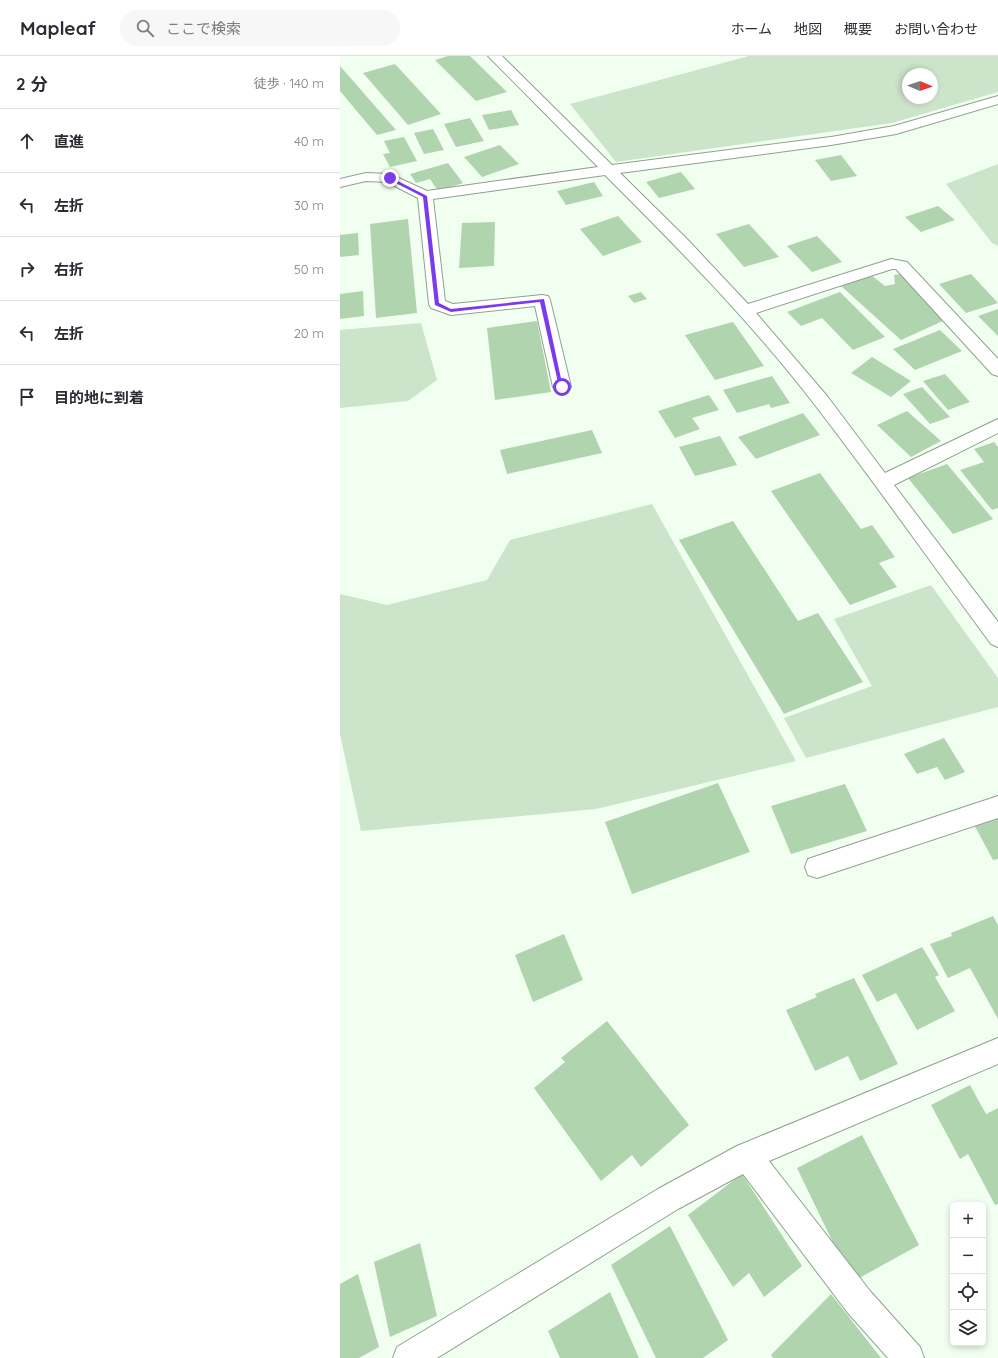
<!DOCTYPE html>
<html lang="ja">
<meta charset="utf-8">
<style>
:root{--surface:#fff;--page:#f7f7f7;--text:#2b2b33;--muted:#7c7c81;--line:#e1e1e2}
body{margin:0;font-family:Quicksand,"Noto Sans JP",sans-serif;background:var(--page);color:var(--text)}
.controls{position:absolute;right:12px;bottom:12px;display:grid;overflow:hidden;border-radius:6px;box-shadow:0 2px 6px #0003}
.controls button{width:36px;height:36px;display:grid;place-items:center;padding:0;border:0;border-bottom:1px solid var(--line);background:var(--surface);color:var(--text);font:20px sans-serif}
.compass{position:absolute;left:562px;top:12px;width:36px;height:36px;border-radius:50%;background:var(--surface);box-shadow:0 2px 6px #0003;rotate:92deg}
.stop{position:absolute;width:12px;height:12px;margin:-9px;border:3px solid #7c3aed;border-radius:50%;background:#fff}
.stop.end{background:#7c3aed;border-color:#fff;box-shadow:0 1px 4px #0008}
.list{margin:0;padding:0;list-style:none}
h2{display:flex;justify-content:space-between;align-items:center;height:52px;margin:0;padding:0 16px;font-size:17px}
h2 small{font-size:13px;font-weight:400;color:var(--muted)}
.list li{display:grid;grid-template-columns:26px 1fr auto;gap:12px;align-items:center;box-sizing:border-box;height:64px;padding:0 16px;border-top:1px solid var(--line)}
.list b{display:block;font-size:15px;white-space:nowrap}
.list em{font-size:13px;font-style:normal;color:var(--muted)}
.icon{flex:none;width:22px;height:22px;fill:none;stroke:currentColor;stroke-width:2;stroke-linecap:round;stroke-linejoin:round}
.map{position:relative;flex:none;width:658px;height:1302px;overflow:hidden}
header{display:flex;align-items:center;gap:24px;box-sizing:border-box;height:56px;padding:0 20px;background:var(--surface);border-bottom:1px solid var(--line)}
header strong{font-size:19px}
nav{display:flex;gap:22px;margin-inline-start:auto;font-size:14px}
.search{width:280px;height:36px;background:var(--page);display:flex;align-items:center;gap:10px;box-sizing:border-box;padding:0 14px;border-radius:22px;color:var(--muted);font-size:15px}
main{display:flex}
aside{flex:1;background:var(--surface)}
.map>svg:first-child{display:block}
.green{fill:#cce4ca;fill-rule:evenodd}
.building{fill:#b0d4ae}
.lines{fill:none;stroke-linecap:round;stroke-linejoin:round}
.minor-casing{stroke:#8fa18e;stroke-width:2}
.minor{fill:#fff;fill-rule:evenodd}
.route{fill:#7c3aed}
</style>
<header>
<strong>Mapleaf</strong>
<div class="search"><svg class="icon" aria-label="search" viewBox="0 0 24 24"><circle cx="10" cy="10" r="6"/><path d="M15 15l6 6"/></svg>ここで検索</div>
<nav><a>ホーム</a><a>地図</a><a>概要</a><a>お問い合わせ</a></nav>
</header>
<main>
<aside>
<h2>2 分<small>徒歩 · 140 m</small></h2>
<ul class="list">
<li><svg class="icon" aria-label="ahead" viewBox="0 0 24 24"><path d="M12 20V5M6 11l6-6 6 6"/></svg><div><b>直進</b></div><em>40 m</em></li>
<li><svg class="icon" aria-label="left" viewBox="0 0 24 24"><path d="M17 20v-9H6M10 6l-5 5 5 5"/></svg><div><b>左折</b></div><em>30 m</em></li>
<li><svg class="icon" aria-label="right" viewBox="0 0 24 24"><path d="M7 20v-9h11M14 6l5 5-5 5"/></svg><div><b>右折</b></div><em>50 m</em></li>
<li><svg class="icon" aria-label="left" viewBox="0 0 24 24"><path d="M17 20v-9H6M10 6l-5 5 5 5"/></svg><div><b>左折</b></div><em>20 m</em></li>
<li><svg class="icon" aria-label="arrive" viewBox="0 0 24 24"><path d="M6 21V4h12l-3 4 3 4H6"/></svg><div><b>目的地に到着</b></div></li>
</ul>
</aside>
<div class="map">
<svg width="658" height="1302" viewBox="0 0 658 1302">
<rect width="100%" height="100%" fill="#f0ffef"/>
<!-- green -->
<path class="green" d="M 409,0 L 658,0 L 658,36 L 552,67 L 276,106 L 230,48 ZM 568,18 L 592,18 L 592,42 L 568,42 Z
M 658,108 L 658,190 L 652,187 L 606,128 Z
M 81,267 L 97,324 L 68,345 L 0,352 L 0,274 Z
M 312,448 L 456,705 L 256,753 L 21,775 L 0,678 L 0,538 L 47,549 L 147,524 L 170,484 Z
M 591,529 L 658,622 L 658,651 L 466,702 L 444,662 L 532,630 L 494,563 Z"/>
<!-- building -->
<path class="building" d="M 108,0 L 130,0 L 167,36 L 136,45 L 95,4 Z
M 55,8 L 101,58 L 68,69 L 23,17 Z
M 0,10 L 56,74 L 37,79 L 0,35 Z
M 171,54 L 179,69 L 149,74 L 142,59 Z
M 130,62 L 144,85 L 116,91 L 104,68 Z
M 93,73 L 104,94 L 84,98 L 74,77 Z
M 64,81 L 77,105 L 50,111 L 43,98 L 50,97 L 44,85 Z
M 160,89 L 179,108 L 142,121 L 124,101 Z
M 501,99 L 517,120 L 491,125 L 475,104 Z
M 108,107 L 123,127 L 98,135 L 90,123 L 76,127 L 70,118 Z
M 341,116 L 355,133 L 319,142 L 306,126 Z
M 254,126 L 263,140 L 226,149 L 217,135 Z
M 598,150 L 615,164 L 581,176 L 565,161 Z
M 278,160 L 302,186 L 263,200 L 240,173 Z
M 68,163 L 77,257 L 36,262 L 30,168 Z
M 155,166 L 154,210 L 119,212 L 122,167 Z
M 409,168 L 439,201 L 404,211 L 376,178 Z
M 18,177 L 19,199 L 0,201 L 0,179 Z
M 477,180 L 502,206 L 472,216 L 447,190 Z
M 561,218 L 605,264 L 561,284 L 501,230 L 531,219 L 545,230 L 555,228 L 554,219 Z
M 631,218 L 658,247 L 626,257 L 599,228 Z
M 23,235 L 24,260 L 0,263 L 0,238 Z
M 301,236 L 307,243 L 294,247 L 288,240 Z
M 500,236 L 545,281 L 513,294 L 482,262 L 461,270 L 447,256 Z
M 658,253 L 658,280 L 638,260 Z
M 197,265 L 211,336 L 155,344 L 147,272 Z
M 393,266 L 424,310 L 375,324 L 345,279 Z
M 600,274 L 622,295 L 575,314 L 553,293 Z
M 532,301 L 571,325 L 551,341 L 511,317 Z
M 605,318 L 630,346 L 608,354 L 583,325 Z
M 432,320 L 450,347 L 431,352 L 429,348 L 397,357 L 383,334 Z
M 582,331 L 610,361 L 590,368 L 563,338 Z
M 369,339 L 379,354 L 352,362 L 360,373 L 335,382 L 318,355 Z
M 567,355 L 601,385 L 571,401 L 537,369 Z
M 463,357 L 480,379 L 416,403 L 398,381 Z
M 252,374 L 262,397 L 167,418 L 160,394 Z
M 380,380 L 397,409 L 355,420 L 339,391 Z
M 654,386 L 658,391 L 658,452 L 652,454 L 620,414 L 644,406 L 634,393 Z
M 607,408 L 653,463 L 613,478 L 568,422 Z
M 480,417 L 521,473 L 532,469 L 555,501 L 539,507 L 557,531 L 510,549 L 431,435 Z
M 393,465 L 458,565 L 478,557 L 523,626 L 444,658 L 339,484 Z
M 604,682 L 625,716 L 605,724 L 597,711 L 577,718 L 564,698 Z
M 378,727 L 410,796 L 292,838 L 265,766 Z
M 505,728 L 527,775 L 451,798 L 431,750 Z
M 658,754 L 658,803 L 653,804 L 631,763 Z
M 653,860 L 658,869 L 658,963 L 630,912 L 608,922 L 590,888 L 612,880 L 611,877 Z
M 224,878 L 243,924 L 193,946 L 175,899 Z
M 582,891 L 599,919 L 595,921 L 615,955 L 577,974 L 556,937 L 537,946 L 522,919 Z
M 514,922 L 558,1008 L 520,1025 L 508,1000 L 475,1015 L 446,954 L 477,941 L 475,938 Z
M 267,965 L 349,1069 L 301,1111 L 292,1099 L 261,1125 L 194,1032 L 225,1006 L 221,1002 Z
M 630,1029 L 646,1058 L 658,1052 L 658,1148 L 655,1149 L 628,1098 L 620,1103 L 591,1049 Z
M 522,1079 L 579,1189 L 512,1226 L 457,1112 Z
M 402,1118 L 462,1210 L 424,1241 L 409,1217 L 393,1231 L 348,1159 Z
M 330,1170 L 388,1284 L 363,1302 L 316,1302 L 271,1209 Z
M 80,1187 L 97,1260 L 50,1281 L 34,1206 Z
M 18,1218 L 39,1291 L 19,1302 L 0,1302 L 0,1228 Z
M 270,1236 L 299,1302 L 220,1302 L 208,1275 Z
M 491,1238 L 541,1302 L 433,1302 L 431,1299 Z"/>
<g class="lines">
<defs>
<path id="minor" d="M 148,0 L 162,0 L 272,109 L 491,81 L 554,70 L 658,40 L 658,48 L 556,78 L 491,89 L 280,117 L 347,183 L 408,248 L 545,205 L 551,203 L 567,206 L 658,303 L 658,320 L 652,318 L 556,213 L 552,213 L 416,257 L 487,340 L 545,417 L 658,363 L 658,377 L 554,429 L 658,566 L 658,591 L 651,588 C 592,508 535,427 475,349 C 412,267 338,192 265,119 L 93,143 L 105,245 L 113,248 L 202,239 L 208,240 L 210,244 L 231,331 L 228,335 L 222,337 L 216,335 L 213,331 L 195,250 L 111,259 L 91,252 L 89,248 L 78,142 L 47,126 L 26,125 L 0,131 L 0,123 L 26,117 L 50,118 L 87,135 L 258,111 Z
M 658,740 L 658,762 L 477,822 L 468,819 L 465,811 L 468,803 L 477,800 Z
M 658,982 L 658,1008 L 429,1105 L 530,1235 L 580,1291 L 584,1302 L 548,1302 L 508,1257 L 403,1118 L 338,1153 L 97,1302 L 53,1302 L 57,1291 L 318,1133 L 397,1090 Z"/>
</defs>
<!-- minor casing -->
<use href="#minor" class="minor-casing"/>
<!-- minor -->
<use href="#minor" class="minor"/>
</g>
<!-- route -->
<path class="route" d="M 50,121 L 87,140 L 99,247 L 111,253 L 204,243 L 223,332 L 219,331 L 200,246 L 111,256 L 95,249 L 83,141 L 48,123 Z"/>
</svg>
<div class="controls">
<button>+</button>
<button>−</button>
<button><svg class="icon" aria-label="locate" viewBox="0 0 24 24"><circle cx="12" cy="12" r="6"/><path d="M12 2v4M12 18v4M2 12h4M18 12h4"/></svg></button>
<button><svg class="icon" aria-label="layers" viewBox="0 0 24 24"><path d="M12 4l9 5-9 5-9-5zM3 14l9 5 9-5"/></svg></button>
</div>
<svg class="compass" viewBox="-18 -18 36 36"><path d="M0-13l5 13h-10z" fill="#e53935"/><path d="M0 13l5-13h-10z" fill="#7c7c81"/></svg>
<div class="stop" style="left:222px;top:331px"></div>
<div class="stop end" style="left:50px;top:122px"></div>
</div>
</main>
